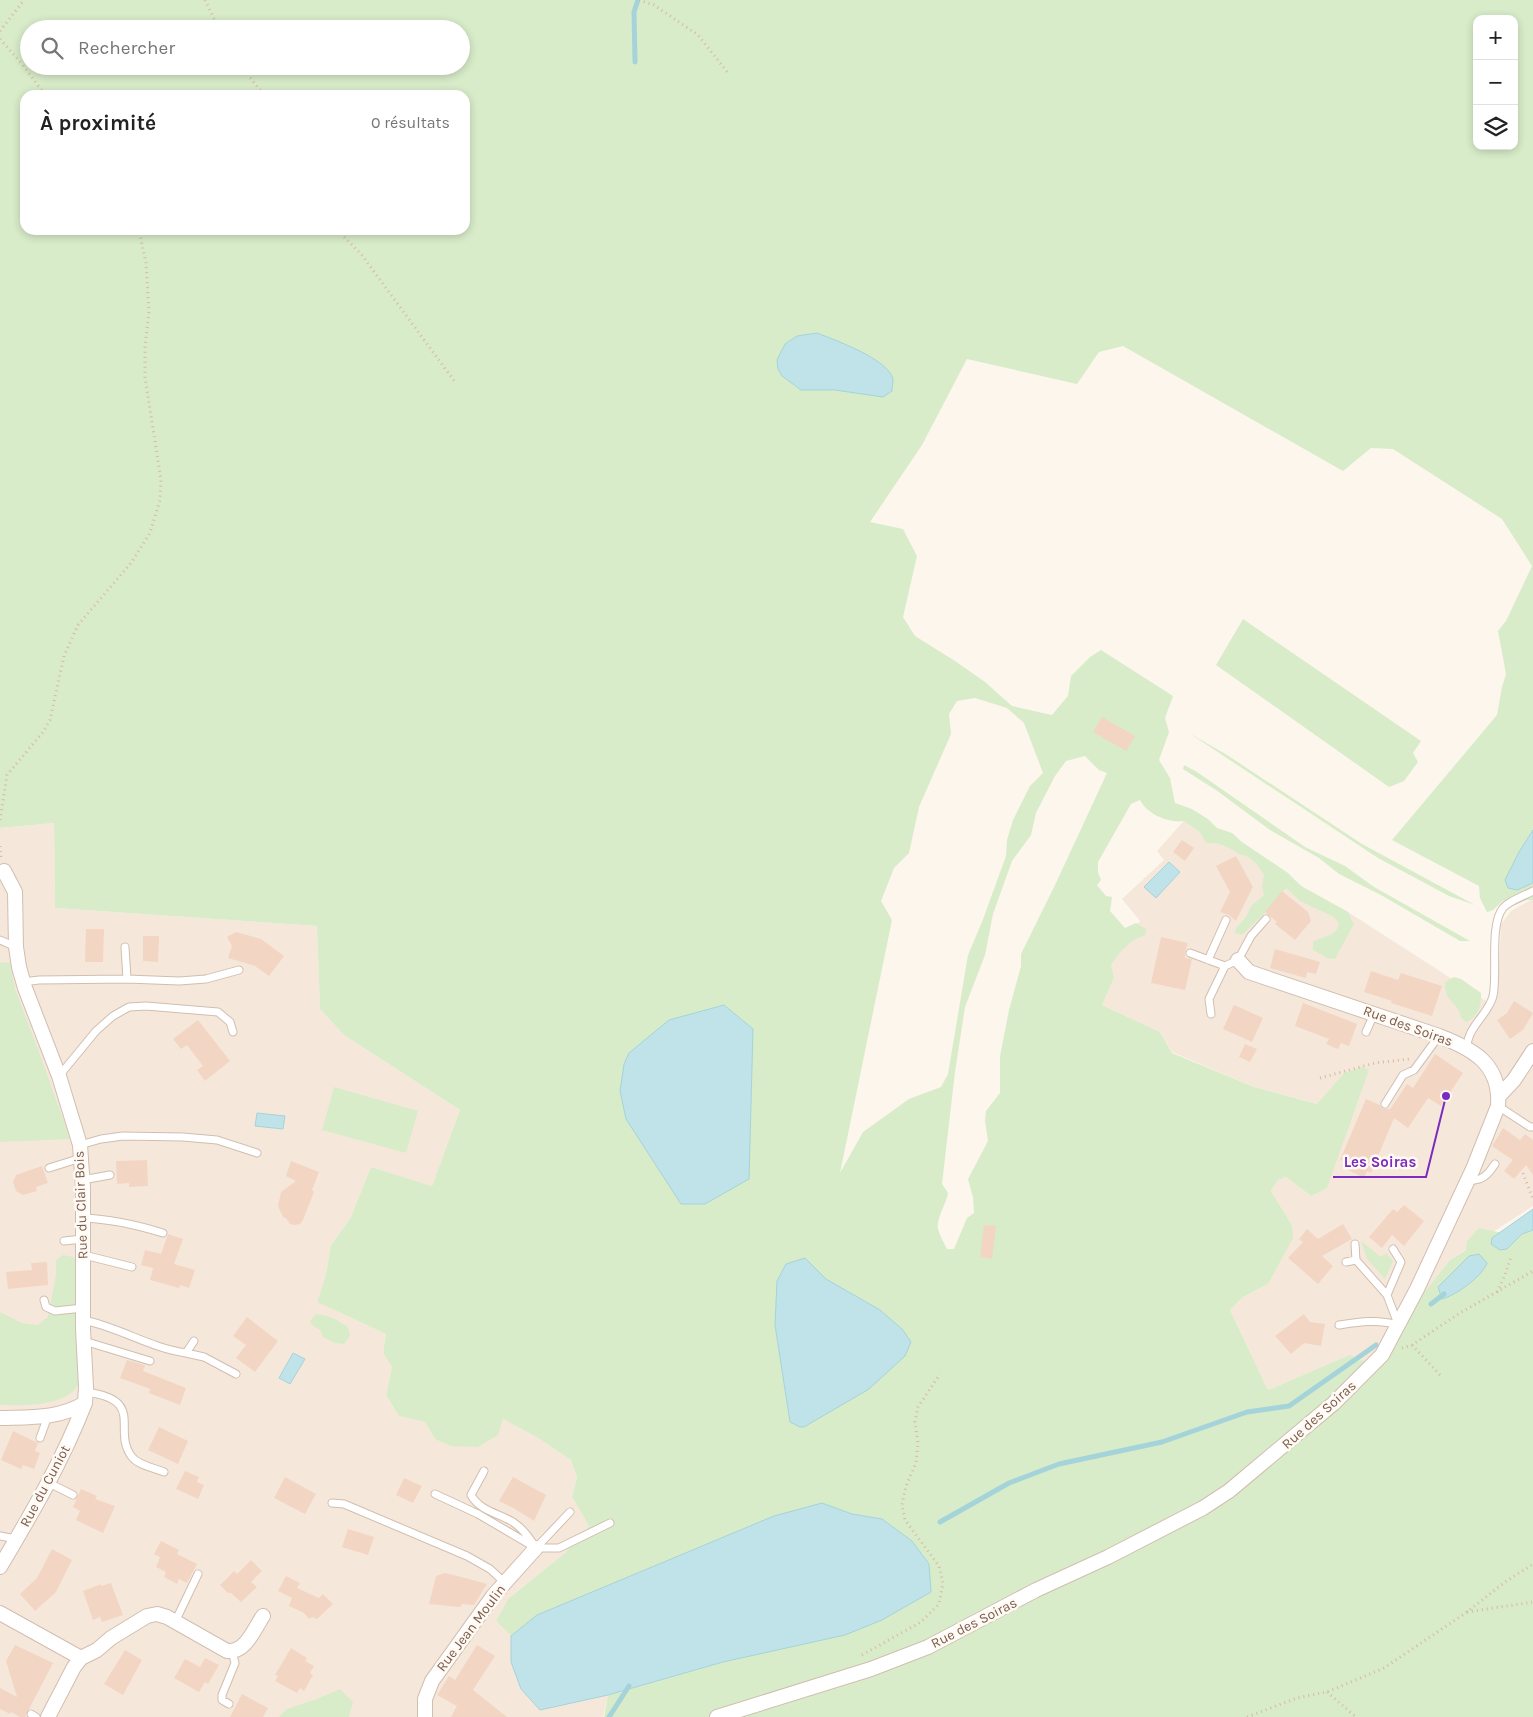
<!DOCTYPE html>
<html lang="fr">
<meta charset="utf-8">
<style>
:root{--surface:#fff;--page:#f6f6f6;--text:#222;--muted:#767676;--line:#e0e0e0}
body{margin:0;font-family:Karla,sans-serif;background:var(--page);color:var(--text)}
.controls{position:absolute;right:15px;top:15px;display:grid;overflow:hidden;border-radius:10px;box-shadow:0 2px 8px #0003}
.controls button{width:45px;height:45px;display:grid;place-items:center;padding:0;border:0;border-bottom:1px solid var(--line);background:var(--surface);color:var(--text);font:25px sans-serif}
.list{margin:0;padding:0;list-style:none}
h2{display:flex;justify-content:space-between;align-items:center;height:65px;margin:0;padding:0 20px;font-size:21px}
h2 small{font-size:16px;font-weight:400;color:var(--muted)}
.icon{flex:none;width:28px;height:28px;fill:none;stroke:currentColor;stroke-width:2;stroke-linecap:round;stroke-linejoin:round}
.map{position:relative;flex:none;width:1533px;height:1717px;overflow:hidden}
.search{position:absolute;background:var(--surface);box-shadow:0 2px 8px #0003;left:20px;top:20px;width:450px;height:55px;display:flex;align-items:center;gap:12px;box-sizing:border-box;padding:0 18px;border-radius:28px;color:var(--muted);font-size:19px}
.panel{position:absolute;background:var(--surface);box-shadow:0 2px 8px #0003;left:20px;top:90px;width:450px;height:145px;border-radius:15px}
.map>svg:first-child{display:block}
.residential{fill:#f5e8da}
.green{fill:#d8ecc9;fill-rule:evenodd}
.water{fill:#bfe3e8;stroke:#a5d3da}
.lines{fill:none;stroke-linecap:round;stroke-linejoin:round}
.stream{stroke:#a5d3da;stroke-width:5}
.building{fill:#f3d5c3}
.service-casing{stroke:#d1beb0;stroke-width:9}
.minor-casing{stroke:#d1beb0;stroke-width:16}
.path{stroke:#d9b8a5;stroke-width:3;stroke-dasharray:1 4;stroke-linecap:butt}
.service{stroke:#fff;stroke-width:7}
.minor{stroke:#fff;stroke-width:14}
.labels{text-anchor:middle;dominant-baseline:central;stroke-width:5;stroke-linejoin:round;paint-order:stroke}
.street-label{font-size:14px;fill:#7a5c4d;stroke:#fffaf3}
.leader{fill:none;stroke:#7b2cbf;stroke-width:2}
.callout-dot{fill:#7b2cbf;stroke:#fffaf3;stroke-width:2}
.callout-label{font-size:15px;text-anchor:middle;font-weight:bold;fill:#7b2cbf;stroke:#fffaf3;stroke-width:5;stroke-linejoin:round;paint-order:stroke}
</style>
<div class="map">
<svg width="1533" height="1717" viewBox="0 0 1533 1717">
<rect width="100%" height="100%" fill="#fdf6ec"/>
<!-- residential -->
<path class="residential" d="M 1189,815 L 1301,886 L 1348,912 L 1494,1006 L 1498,994 L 1501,924 L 1511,911 L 1531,900 L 1533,900 L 1533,1206 L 1450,1260 L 1368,1364 L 1349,1356 L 1268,1390 L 1230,1310 L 1243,1297 L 1268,1284 L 1292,1225 L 1271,1191 L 1278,1180 L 1286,1177 L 1311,1196 L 1345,1073 L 1318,1104 L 1254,1087 L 1172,1052 L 1160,1032 L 1102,1005 L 1114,978 L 1103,964 L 1140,921 L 1122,899 L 1164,860 L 1157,851 Z
M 54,823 L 55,908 L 317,926 L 320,1009 L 344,1035 L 460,1110 L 432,1186 L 371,1167 L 350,1219 L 331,1245 L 326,1274 L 317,1302 L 386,1334 L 383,1353 L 392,1367 L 386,1395 L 399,1416 L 425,1422 L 435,1439 L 503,1419 L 538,1438 L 571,1460 L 577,1477 L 572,1497 L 589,1526 L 565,1553 L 508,1599 L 496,1621 L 511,1636 L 511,1662 L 540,1710 L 608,1695 L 603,1717 L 0,1717 L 0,828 Z"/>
<!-- green -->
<path class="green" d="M 0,0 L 1533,0 L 1533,830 L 1519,852 L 1517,890 L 1533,883 L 1533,900 L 1527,900 L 1515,905 L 1503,901 L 1493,910 L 1487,912 L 1480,898 L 1479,886 L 1392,840 L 1497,715 L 1502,687 L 1506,674 L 1498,631 L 1506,621 L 1532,566 L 1502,519 L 1393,449 L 1371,448 L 1343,471 L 1123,346 L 1099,352 L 1077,384 L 967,359 L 922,445 L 870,522 L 903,529 L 917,556 L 903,617 L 915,636 L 955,661 L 985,682 L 1012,706 L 1052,715 L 1068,696 L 1071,676 L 1090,657 L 1101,650 L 1173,696 L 1165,718 L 1169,732 L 1159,760 L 1170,778 L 1175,803 L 1192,809 L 1208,819 L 1217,828 L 1232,833 L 1242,842 L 1288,873 L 1301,886 L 1348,912 L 1354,924 L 1335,959 L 1327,958 L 1313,950 L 1313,942 C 1323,936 1338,936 1339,923 L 1334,917 L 1300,901 L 1286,888 L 1263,915 L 1242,935 L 1235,933 L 1236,928 L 1246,917 L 1251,906 L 1264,895 L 1262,886 L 1264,875 C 1260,868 1255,861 1248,857 C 1244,855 1240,855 1236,852 C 1226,846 1218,842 1206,843 L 1200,832 L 1184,821 C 1168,823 1147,814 1140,800 L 1131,804 L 1098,862 L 1098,872 L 1101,880 L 1097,885 L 1106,896 L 1112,897 L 1110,911 L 1125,928 L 1136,923 L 1146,929 L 1145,935 C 1130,940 1120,951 1111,965 L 1114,978 L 1102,1005 L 1160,1032 L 1172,1053 L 1254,1087 L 1317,1104 L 1344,1073 L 1362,1067 L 1369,1070 L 1327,1188 L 1311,1196 L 1286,1177 L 1278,1180 L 1271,1191 L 1292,1225 L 1293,1238 L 1268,1284 L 1243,1297 L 1230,1310 L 1268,1390 L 1350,1355 L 1368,1363 L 1450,1260 L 1466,1250 L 1467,1241 L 1479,1228 L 1507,1234 L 1522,1234 L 1533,1230 L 1533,1717 L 604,1717 L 608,1695 L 723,1662 L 929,1564 L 912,1541 L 882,1519 L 852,1514 L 822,1503 L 537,1615 L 511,1636 L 496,1621 L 508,1599 L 565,1553 L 589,1526 L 572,1497 L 577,1477 L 571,1460 L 538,1438 L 503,1419 L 498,1435 L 478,1447 L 451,1446 L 435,1439 L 425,1422 L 399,1416 L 386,1395 L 392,1367 L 383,1353 L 386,1334 L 317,1302 L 326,1274 L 331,1245 L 350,1219 L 371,1167 L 432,1186 L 460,1110 L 344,1035 L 320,1009 L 317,926 L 55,908 L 54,823 L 0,828 ZM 1477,19 L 1514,19 L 1514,146 L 1477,146 ZM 29,29 L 461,29 L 461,66 L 29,66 ZM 25,95 L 465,95 L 465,230 L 25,230 ZM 817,333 L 834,390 L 801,390 L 793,385 L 785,344 L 797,336 ZM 975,698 L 1007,708 L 1024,723 L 1043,773 L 1030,786 L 1013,820 L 1007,840 L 1006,856 L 982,922 L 968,955 L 948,1074 L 941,1087 L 909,1099 L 863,1132 L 840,1173 L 892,920 L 881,901 L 894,868 L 909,853 L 919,807 L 951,734 L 949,714 L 957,701 ZM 1085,756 L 1099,770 L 1107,773 L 1055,885 L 1021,954 L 1021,966 L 1009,1010 L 1000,1056 L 1000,1093 L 986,1111 L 985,1121 L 988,1141 L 968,1179 L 973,1197 L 974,1213 L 967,1218 L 954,1249 L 947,1249 C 944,1243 940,1236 938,1229 C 936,1218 946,1205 948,1193 L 942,1184 L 955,1072 L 965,1007 L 985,955 L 993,914 L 1012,861 L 1031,835 L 1036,813 L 1055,776 L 1066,761 ZM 805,1258 L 826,1279 L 880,1310 L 902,1329 L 790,1422 L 775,1325 Z
M 1243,619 L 1421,741 L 1413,753 L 1418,762 L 1404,781 L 1389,787 L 1216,665 Z
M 1189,733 L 1227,755 L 1362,844 L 1475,905 L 1449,896 L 1378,858 Z
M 1184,765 L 1197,772 L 1305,847 L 1345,866 L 1374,887 L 1470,941 L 1460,941 L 1381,895 L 1339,874 L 1319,858 L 1270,830 L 1216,790 L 1183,769 Z
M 0,962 L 10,963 L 15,989 L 42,1060 L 70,1139 L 0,1142 Z
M 1454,977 L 1461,979 L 1481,993 C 1481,1006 1479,1016 1466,1022 L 1461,1018 C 1458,1000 1444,1004 1445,982 Z
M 334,1087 L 418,1111 L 406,1153 L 322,1130 Z
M 1361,1241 L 1381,1257 L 1386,1253 L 1393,1261 L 1385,1279 L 1367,1259 Z
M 63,1255 L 73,1257 L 79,1265 L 77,1305 L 75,1319 L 79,1384 C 76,1387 74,1391 71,1393 C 54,1406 20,1406 0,1405 L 0,1312 L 22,1323 L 38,1325 L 48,1317 L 56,1275 L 56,1260 Z
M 316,1314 C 329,1315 337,1320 348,1327 L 350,1336 L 344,1344 L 335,1343 L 323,1337 L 320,1330 L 312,1325 L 310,1321 Z
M 340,1689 L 353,1702 L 349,1717 L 279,1717 L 287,1709 L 317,1699 Z"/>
<!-- water -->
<path class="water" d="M 817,333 C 835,340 888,359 893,379 C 893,383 892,388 892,391 L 883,397 L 835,390 L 801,390 L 782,376 L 778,369 L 777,360 L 785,344 L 797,336 Z
M 1533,830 L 1533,883 L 1517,890 L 1508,888 L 1505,880 L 1519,852 Z
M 1169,862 L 1180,872 L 1156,898 L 1144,887 Z
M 724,1005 L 753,1029 L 749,1179 L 705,1204 L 681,1204 L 626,1119 L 620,1091 L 624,1064 L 629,1053 L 669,1020 Z
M 257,1113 L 285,1116 L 283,1129 L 255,1126 Z
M 1533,1209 L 1533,1230 L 1522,1234 L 1507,1249 L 1500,1250 L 1491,1244 L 1492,1238 Z
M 1479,1254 L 1487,1263 C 1482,1277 1456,1295 1442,1299 L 1438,1287 L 1469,1256 Z
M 805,1258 L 826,1279 L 880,1310 L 902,1329 L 911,1342 L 905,1356 L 869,1389 L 804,1427 L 800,1427 L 790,1422 L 775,1325 L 777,1281 L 786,1264 Z
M 293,1353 L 305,1359 L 290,1384 L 279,1378 Z
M 822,1503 L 852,1514 L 882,1519 L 912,1541 L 929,1564 L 931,1592 L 882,1620 L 845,1635 L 723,1662 L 608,1695 L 540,1710 L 521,1689 L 511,1662 L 511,1636 L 537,1615 L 774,1516 Z"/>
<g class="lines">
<!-- stream -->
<path class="stream" d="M 635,62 L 634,12 L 638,0
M 1431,1304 L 1444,1294
M 940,1522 L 1009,1483 L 1059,1464 L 1162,1442 L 1247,1412 L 1289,1406 L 1376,1345
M 609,1717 L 629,1686"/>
</g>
<!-- building -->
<path class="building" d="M 1102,717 L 1135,736 L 1126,751 L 1093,732 Z
M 1182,840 L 1194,848 L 1185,861 L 1173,852 Z
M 1236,856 L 1253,887 L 1236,921 L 1229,915 L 1220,912 L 1230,892 L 1216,866 Z
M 1282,891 L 1308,912 L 1311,921 L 1295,940 L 1275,924 L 1277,922 L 1265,912 Z
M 86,929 L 104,929 L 103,962 L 85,962 Z
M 236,932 L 261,939 L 284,956 L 269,976 L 255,966 L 228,958 L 232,946 L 227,937 Z
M 143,936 L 159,936 L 158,962 L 143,961 Z
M 1161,937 L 1188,943 L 1185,952 L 1185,958 L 1192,959 L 1185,990 L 1151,983 Z
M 1275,949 L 1320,962 L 1316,974 L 1307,972 L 1306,978 L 1270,968 Z
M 1371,971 L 1398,980 L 1401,973 L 1442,986 L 1432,1016 L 1391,1003 L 1392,1001 L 1364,992 Z
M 1514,1001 L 1533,1013 L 1523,1030 L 1510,1039 L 1497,1020 L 1507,1013 Z
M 1303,1003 L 1357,1024 L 1349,1046 L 1341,1043 L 1338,1049 L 1326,1044 L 1329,1039 L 1295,1026 Z
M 1234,1005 L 1263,1018 L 1252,1042 L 1223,1029 Z
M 198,1020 L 230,1061 L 205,1081 L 197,1070 L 203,1066 L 187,1045 L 181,1049 L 173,1039 Z
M 1245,1044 L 1257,1049 L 1250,1062 L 1239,1057 Z
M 1435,1054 L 1463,1073 L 1441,1106 L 1428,1098 L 1408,1128 L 1394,1118 L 1371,1173 L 1367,1171 L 1364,1178 L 1342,1167 L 1344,1161 L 1340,1160 L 1366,1099 L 1380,1105 L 1383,1109 L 1390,1109 L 1407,1084 L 1413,1088 Z
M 1503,1128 L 1520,1140 L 1525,1134 L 1533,1140 L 1533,1175 L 1526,1165 L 1514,1179 L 1504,1171 L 1513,1160 L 1492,1146 Z
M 147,1160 L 148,1186 L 129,1187 L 129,1183 L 117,1184 L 116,1161 Z
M 291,1161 L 319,1172 L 312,1190 L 314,1192 L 303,1220 L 300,1224 L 295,1225 L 290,1224 L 286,1218 L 283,1217 L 278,1206 L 281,1192 L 296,1181 L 286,1176 Z
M 42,1166 L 48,1183 L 36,1187 L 37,1191 L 23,1195 L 16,1191 L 13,1182 L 16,1175 Z
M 1404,1205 L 1424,1221 L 1404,1246 L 1392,1235 L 1382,1248 L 1369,1237 L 1393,1209 L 1397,1212 Z
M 1343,1224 L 1352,1239 L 1322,1256 L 1333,1266 L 1318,1284 L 1288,1258 L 1303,1242 L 1299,1239 L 1307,1229 L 1318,1239 Z
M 984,1225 L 996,1226 L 992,1259 L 980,1257 Z
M 168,1234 L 183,1239 L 174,1264 L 195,1270 L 189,1288 L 180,1285 L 179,1288 L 150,1280 L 153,1268 L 141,1265 L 145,1250 L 161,1254 Z
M 47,1262 L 48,1285 L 8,1289 L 6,1272 L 32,1270 L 31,1263 Z
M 1304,1314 L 1310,1322 L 1325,1324 L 1321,1346 L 1304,1343 L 1291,1354 L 1275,1336 Z
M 247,1317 L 278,1341 L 255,1372 L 236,1358 L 246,1345 L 233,1336 Z
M 127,1360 L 145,1365 L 143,1371 L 186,1388 L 180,1405 L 149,1393 L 150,1389 L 120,1378 Z
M 159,1427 L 188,1441 L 178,1464 L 148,1450 Z
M 13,1431 L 38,1443 L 35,1451 L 40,1453 L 34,1469 L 23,1465 L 21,1469 L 1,1460 Z
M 185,1471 L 199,1477 L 197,1482 L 204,1485 L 198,1499 L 176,1489 Z
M 285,1477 L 316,1494 L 305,1514 L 274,1498 Z
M 513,1477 L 546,1495 L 534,1521 L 515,1509 L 499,1501 Z
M 404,1478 L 422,1486 L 413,1503 L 396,1495 Z
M 81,1489 L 97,1496 L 95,1499 L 115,1506 L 103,1533 L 76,1520 L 80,1511 L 73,1507 Z
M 348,1529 L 374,1537 L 368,1555 L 342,1547 Z
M 161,1541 L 179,1550 L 177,1554 L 197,1564 L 187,1583 L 179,1579 L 177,1584 L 164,1577 L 166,1572 L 156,1567 L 160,1557 L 154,1554 Z
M 52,1549 L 72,1560 L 56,1592 L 35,1611 L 20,1594 L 37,1578 Z
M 251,1560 L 262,1571 L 251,1582 L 257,1587 L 241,1602 L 231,1593 L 228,1593 L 220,1585 L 234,1571 L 237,1574 Z
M 445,1573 L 469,1579 L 487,1584 L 474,1605 L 462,1604 L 460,1607 L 429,1604 L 436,1576 Z
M 286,1576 L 300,1583 L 297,1588 L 319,1598 L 323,1594 L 333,1604 L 317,1619 L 312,1617 L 309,1619 L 304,1613 L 289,1606 L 292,1598 L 278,1591 Z
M 111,1583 L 123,1615 L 102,1622 L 100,1617 L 93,1620 L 83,1591 L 101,1584 L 101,1586 Z
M 15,1645 L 53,1663 L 25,1717 L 20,1717 L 11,1712 L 10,1714 L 0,1709 L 0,1688 L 17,1697 L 6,1661 Z
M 477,1645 L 495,1656 L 473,1690 L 507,1717 L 451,1717 L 457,1706 L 437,1695 L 449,1676 L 455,1680 Z
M 291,1648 L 307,1658 L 305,1661 L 314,1666 L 310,1673 L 313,1675 L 304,1691 L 300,1688 L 297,1693 L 275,1681 L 278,1676 L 275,1675 Z
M 125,1650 L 142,1660 L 123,1695 L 104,1684 Z
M 205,1658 L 219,1665 L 208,1684 L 205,1682 L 199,1692 L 174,1678 L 185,1659 L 200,1667 Z
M 242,1694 L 268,1708 L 263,1717 L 230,1717 Z"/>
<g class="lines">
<defs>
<path id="service" d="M 0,940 L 16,947
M 125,947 L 127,979
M 1190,953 L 1225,966 L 1238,960 L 1251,936 L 1266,919
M 1208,960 L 1226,920
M 23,982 L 39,980 L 127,979 L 179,981 L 206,979 L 239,970
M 1211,1014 L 1209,999 L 1225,966
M 1366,1032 L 1374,1014
M 1466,1047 C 1468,1041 1469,1034 1473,1029 C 1479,1018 1490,1009 1493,996 C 1498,975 1489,925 1503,908 C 1510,900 1524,896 1533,891
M 59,1076 L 96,1031 L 113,1016 L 129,1007 L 146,1006 L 218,1012 L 230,1022 L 233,1032
M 1385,1104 L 1403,1075 L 1414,1070 L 1439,1036
M 1498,1106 L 1530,1127 L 1533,1127
M 80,1145 L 101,1139 L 123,1136 L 183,1137 L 217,1140 L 257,1153
M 49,1168 L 81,1158
M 82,1180 L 110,1175
M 1468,1181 C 1483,1180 1487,1176 1495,1164
M 83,1218 C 110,1219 137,1225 163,1233
M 64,1241 L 83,1239
M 1355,1244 L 1356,1260
M 84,1255 L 132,1267
M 1346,1262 L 1356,1260 L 1387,1295 L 1398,1324
M 1387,1295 L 1401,1262 L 1393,1249
M 44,1300 L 46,1307 L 55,1311 L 83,1308
M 83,1320 C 119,1327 150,1348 186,1353 L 194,1341
M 1339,1325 C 1359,1322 1377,1319 1398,1325
M 84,1341 L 150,1361
M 186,1353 L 204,1357 L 236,1374
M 86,1392 C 147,1400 111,1430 132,1457 C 138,1465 154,1468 164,1472
M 40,1438 L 48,1416
M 484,1471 L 471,1495 C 480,1511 498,1513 513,1522 C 523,1529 528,1536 534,1545
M 49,1483 L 73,1495
M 435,1494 L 478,1514 L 536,1548 L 559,1548 L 610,1523
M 332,1503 L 344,1504 L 467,1556 L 490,1569 L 505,1583
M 0,1536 L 16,1539
M 536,1548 L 570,1512
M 175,1622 L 198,1574
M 229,1704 L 222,1700 L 222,1695 L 235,1663 L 232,1651
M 31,1714 L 36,1717"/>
<path id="minor" d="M 1499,1096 L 1514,1080 L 1533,1051
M 0,1418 C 30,1417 59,1419 85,1403 L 86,1387 L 83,1329 L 83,1188 L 80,1145 L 59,1076 L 25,988 L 19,967 L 16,947 L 15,892 L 4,871
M 0,1567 C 32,1513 62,1462 85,1403
M 0,1613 L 81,1658 L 97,1650 L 111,1638 L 147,1616 L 157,1614 L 167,1617 L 227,1651 C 246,1653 254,1629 263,1616
M 48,1717 L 74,1667 L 81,1658
M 425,1717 L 425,1699 L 432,1681 L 493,1596 L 536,1548
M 717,1717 L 871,1669 L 928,1647 L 1036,1590 L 1108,1557 L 1203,1508 L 1229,1491 L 1334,1403 L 1382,1355 L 1417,1289 L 1473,1169 L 1498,1106 C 1501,1064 1473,1049 1439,1036 L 1249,972 L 1238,960"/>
</defs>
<!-- service casing -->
<use href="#service" class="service-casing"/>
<!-- minor casing -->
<use href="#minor" class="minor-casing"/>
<!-- path -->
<path class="path" d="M 205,0 L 219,29
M 639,0 L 654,5 L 698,35 L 728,73
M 0,31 L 24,0
M 0,39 L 22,64 L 45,95
M 241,66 L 264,95
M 337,230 L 361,254 L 455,382
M 0,820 L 7,775 L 43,732 L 50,720 L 64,656 L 78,625 L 131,563 L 150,533 L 160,500 L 161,480 L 145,377 L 145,346 L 149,312 L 146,263 L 139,230
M 0,846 L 1,858
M 1320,1078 L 1375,1063 L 1409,1059
M 1523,1173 L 1533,1199
M 1497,1292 L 1505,1275 L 1511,1257
M 1412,1345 L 1440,1375
M 1402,1348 L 1412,1345 L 1460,1313 L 1533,1271
M 1467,1612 L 1533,1602
M 862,1655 L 921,1622 L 939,1604 L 943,1583 L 939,1566 L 905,1520 L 902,1505 L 906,1486 L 916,1463 L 918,1443 L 915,1422 L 918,1407 L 940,1374
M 1327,1692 L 1356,1717
M 1247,1717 L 1297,1698 L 1327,1692 L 1384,1668 L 1467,1612 L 1505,1582 L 1533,1564"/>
<!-- service -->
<use href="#service" class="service"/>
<!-- minor -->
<use href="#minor" class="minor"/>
</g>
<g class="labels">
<!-- street labels -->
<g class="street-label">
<text transform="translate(1408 1026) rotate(20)">Rue des Soiras</text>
<text transform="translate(81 1205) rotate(-92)">Rue du Clair Bois</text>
<text transform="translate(1319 1415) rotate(-42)">Rue des Soiras</text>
<text transform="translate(45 1486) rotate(-62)">Rue du Cuniot</text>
<text transform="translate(974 1623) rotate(-27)">Rue des Soiras</text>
<text transform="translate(471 1628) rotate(-53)">Rue Jean Moulin</text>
</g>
</g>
<!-- callouts -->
<path class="leader" d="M1446 1096L1426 1177H1333"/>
<circle class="callout-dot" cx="1446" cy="1096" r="5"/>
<g class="callout-label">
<text x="1380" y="1167">Les Soiras</text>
</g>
</svg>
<div class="controls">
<button>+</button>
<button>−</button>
<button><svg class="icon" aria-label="layers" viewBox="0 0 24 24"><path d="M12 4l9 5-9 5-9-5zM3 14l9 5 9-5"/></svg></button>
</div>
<div class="search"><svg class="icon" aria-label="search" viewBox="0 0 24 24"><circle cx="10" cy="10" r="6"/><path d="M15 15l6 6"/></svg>Rechercher</div>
<section class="panel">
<h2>À proximité<small>0 résultats</small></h2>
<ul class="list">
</ul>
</section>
</div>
